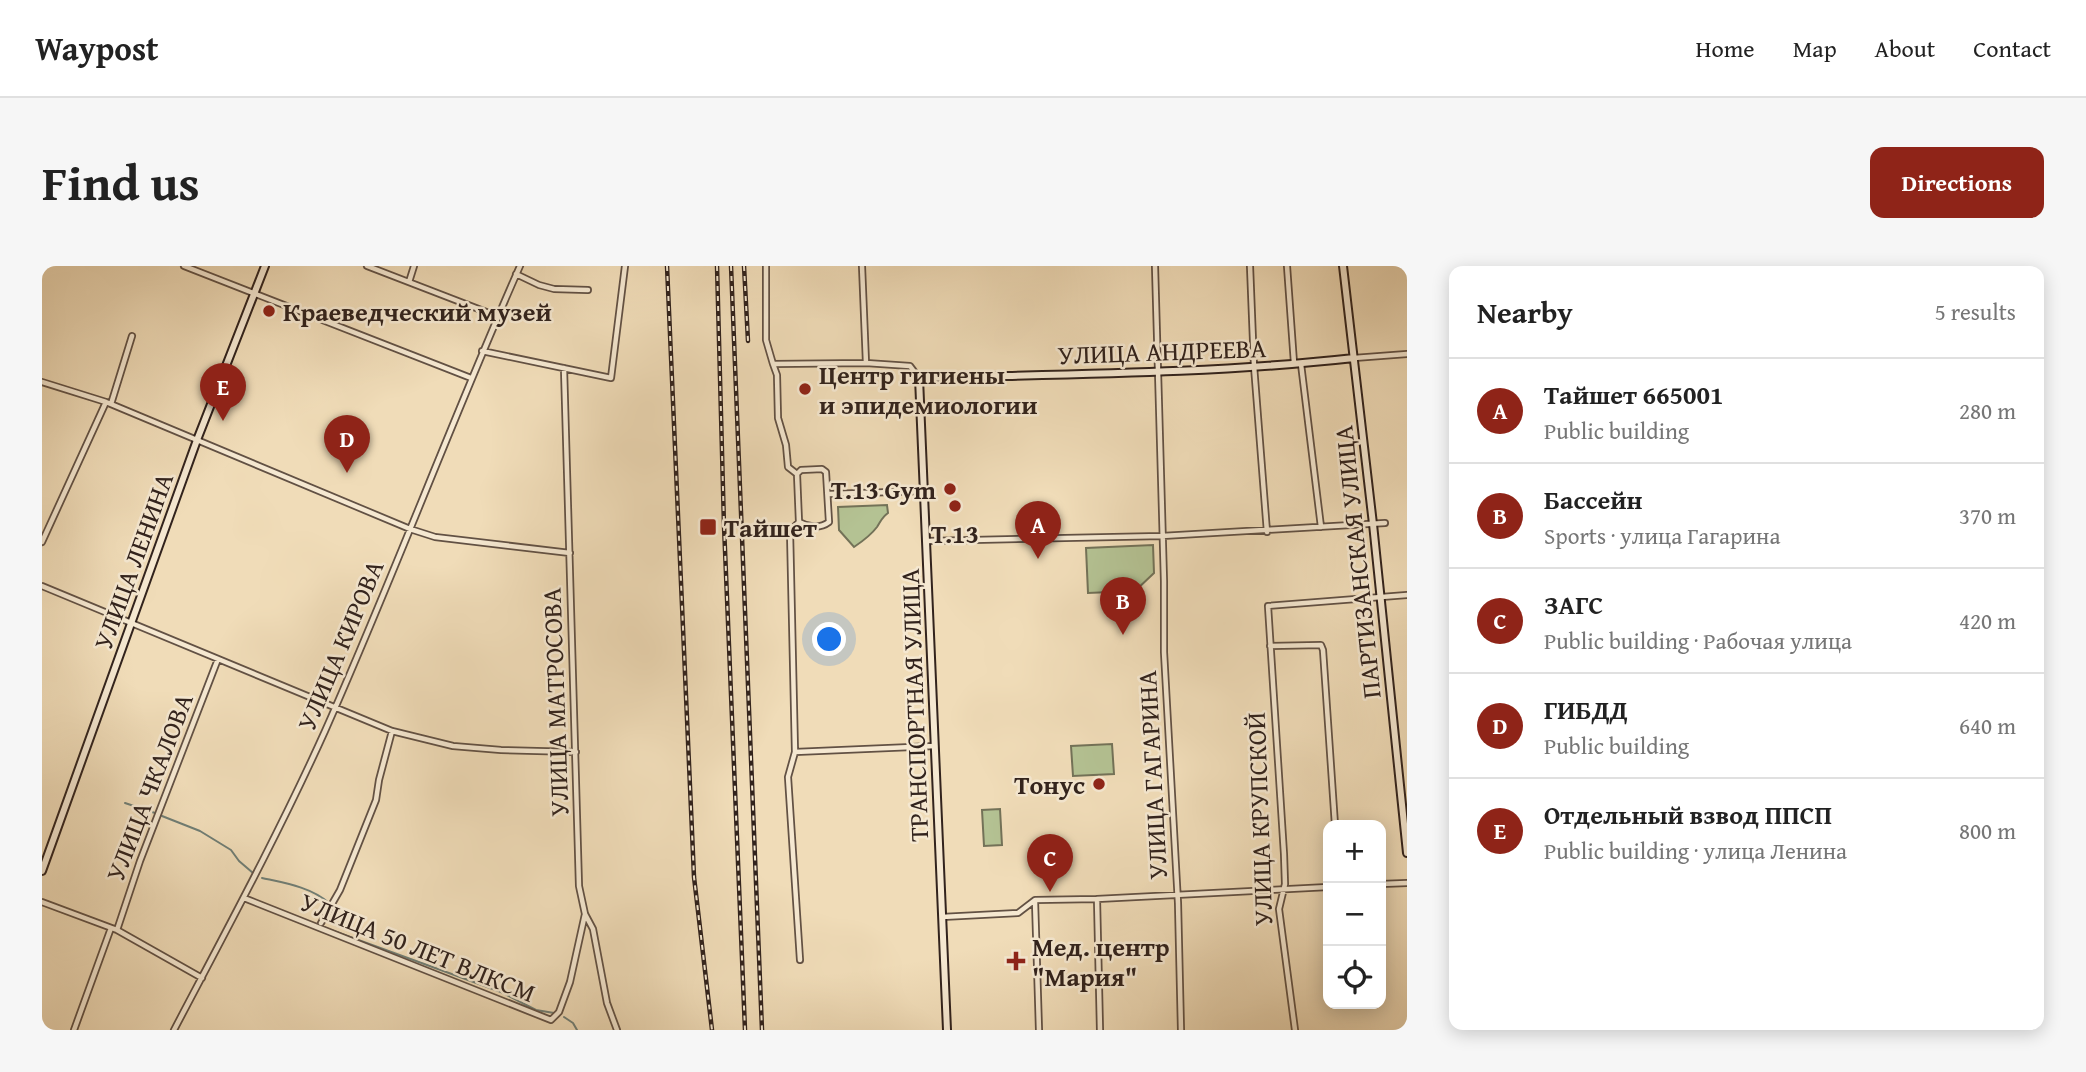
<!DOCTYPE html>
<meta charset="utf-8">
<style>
:root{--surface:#fff;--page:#f6f6f6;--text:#222;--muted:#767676;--line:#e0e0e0;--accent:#8f2418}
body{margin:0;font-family:"Gentium Book Plus",serif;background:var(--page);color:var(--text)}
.controls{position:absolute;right:21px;bottom:21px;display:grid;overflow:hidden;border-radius:14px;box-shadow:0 4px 18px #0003}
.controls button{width:63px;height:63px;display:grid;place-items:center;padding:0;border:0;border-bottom:2px solid var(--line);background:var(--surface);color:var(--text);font:35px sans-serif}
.you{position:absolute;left:788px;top:374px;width:24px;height:24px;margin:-18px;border:5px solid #fff;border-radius:50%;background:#1a73e8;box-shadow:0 0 0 10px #1a73e833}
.badge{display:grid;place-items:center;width:46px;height:46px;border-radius:50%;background:var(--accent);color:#fff;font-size:23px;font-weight:700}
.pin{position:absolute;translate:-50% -58px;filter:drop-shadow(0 2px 4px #0008)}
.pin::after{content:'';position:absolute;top:37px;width:24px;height:21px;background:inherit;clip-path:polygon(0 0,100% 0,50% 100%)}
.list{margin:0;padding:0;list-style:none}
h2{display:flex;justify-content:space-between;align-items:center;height:91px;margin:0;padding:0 28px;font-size:30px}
h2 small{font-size:23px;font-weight:400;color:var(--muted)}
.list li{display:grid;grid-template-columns:46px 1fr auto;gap:21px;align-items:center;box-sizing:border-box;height:105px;padding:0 28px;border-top:2px solid var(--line)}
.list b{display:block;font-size:26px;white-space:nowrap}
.list p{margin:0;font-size:23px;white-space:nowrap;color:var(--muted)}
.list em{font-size:23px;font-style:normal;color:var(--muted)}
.icon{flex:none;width:38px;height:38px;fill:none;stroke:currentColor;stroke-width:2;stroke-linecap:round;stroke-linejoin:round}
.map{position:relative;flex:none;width:1365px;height:764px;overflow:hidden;border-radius:14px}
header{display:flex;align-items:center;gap:42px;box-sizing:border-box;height:98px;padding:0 35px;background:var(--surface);border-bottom:2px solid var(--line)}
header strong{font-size:33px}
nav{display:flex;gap:38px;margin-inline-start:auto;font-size:24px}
.intro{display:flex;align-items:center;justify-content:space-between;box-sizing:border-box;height:168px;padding:0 42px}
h1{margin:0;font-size:49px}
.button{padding:18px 32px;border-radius:14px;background:var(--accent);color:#fff;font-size:24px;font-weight:700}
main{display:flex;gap:42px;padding:0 42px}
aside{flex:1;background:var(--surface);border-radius:14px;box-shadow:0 4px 18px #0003}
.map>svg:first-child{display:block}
.green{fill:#b4c293;stroke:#737258;stroke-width:2}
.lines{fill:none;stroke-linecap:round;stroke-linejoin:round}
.stream{stroke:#707e75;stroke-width:2}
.street-casing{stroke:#625144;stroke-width:8}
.secondary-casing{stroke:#32231d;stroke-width:10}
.street{stroke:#f5e8d1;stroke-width:4.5}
.secondary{stroke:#f5e8d1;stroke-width:6}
.rail-casing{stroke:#32231d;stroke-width:4.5}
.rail{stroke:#f5e8d1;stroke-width:2;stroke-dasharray:5;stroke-linecap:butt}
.poi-dot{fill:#8f2418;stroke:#f5e8d1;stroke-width:2.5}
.labels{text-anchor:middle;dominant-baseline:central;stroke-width:5;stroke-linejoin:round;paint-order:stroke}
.poi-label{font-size:26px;font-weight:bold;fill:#32231d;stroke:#f5e8d1;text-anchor:start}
.street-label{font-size:26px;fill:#32231d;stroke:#f5e8d1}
</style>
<header>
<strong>Waypost</strong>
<nav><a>Home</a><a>Map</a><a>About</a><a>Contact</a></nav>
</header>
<div class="intro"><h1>Find us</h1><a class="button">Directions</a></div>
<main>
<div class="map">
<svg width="1365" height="764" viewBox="0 0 1365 764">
<rect width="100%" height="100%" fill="#f0dcb8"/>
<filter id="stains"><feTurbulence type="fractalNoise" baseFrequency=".00286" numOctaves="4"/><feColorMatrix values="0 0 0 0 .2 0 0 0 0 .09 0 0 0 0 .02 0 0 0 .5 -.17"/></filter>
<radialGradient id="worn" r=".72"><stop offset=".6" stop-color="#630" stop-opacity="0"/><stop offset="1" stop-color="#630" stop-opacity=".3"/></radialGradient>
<!-- green -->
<path class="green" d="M 845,239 L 846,247 C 840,251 839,255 835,261 C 829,269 821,275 812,281 L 797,264 L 796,241 Z
M 1111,279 L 1112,307 L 1093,325 L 1046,327 L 1044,282 Z
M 1070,478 L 1072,508 L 1031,510 L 1029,480 Z
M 958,543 L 960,579 L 942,580 L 940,544 Z"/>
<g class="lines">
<!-- stream -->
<path class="stream" d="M 83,537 L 113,547
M 120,550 L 158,565 L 189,584 L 197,595 L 211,607
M 220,612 C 243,617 269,621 287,637 L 277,659
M 289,664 L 459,726 L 494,744 L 512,747
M 522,751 L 531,757 L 535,764"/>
<defs>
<path id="street" d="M 142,0 L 429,112
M 325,0 L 447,47 L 454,54
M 724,0 L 724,74 L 731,98
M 1113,0 L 1122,315 L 1122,386 L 1136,637 L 1139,764
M 1208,0 L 1212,100 L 1225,266
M 1245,0 L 1252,97
M 474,8 L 497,19 L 512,23 L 546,24
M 367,16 L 372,0
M 440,85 L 569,112 L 583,0
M 1312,92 L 1365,88
M 824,97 L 868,100 L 877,112
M 1259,98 L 1279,261
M 522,102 L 537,620 L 543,648 L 551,663 L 565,737 L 575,764
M 0,116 L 64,136 L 368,263 L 393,271 L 528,287
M 69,138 L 90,70
M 755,208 L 759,204 L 780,203 L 784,206 L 787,256 C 778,263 766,261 757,256
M 787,228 L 882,225
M 885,275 L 1120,270 L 1343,257
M 0,276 L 64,136
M 0,320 L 350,465 L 411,480 L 459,484 L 534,486
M 1228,380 L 1279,379 L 1281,384 L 1293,559
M 753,486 L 893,480
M 1339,618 L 1365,617
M 202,632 L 509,754 L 517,746 L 528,716 L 543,648
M 1055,633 L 1286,621
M 993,635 L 997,764
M 0,636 L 75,664 L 160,712
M 900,651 L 976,647 L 993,634 L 1055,633 L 1058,764
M 279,657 L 298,624 L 334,534 L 337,514 L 350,465
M 75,664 L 98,595 L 176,393
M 758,694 L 746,511 L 753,486 L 748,265 L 757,256 L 755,208 L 746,201 L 744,179 L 736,152 L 735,109 L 731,98 L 824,97 L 820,0
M 32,764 L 69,662
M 132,764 C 184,665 237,567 283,465 C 351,312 410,154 478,0
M 1253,764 L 1237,643 L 1243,618 L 1242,588 L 1226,340 L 1365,329"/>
<path id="secondary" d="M 1301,0 L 1331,258 L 1365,587
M 0,605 L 155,174 L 223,0
M 905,764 L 877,112 C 1022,108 1168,108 1312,92"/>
</defs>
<!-- street casing -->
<use href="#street" class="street-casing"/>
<!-- secondary casing -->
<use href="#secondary" class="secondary-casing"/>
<!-- street -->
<use href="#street" class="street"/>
<!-- secondary -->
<use href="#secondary" class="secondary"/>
<defs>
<path id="rail" d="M 625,0 L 652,611 L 670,764
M 675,0 L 682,260 L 703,764
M 689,0 L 720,764
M 702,0 L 706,75"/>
</defs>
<!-- rail casing -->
<use href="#rail" class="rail-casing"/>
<!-- rail -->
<use href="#rail" class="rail"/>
</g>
<!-- markers -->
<g class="poi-dot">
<circle cx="227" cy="45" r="7"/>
<circle cx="763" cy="123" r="7"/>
<circle cx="908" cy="223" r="7"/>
<circle cx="913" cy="240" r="7"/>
<rect x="657" y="252" width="18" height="18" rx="3.5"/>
<circle cx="1057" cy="518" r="7"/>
<path d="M970.5 684.5h7v7h7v7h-7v7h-7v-7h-7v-7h7z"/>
</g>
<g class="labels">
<!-- poi labels -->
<g class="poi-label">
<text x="241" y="45">Краеведческий музей</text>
<text x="777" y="108">Центр гигиены<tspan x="777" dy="30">и эпидемиологии</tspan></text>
<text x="894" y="223" text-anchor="end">T.13 Gym</text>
<text x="682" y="261">Тайшет</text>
<text x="913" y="267" text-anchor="middle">T.13</text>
<text x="1043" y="518" text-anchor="end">Тонус</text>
<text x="990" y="680">Мед. центр<tspan x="990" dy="30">"Мария"</tspan></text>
</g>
<!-- street labels -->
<g class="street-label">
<text transform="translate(1120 85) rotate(-2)">УЛИЦА АНДРЕЕВА</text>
<text transform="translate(91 295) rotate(-70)">УЛИЦА ЛЕНИНА</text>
<text transform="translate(1315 296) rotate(-96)">ПАРТИЗАНСКАЯ УЛИЦА</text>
<text transform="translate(298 379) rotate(-67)">УЛИЦА КИРОВА</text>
<text transform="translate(513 436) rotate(-92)">УЛИЦА МАТРОСОВА</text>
<text transform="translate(872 439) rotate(-92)">ТРАНСПОРТНАЯ УЛИЦА</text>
<text transform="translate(1110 509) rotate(-93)">УЛИЦА ГАГАРИНА</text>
<text transform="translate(107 521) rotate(-69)">УЛИЦА ЧКАЛОВА</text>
<text transform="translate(1217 553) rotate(-92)">УЛИЦА КРУПСКОЙ</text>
<text transform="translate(376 681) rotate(22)">УЛИЦА 50 ЛЕТ ВЛКСМ</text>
</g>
</g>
<rect width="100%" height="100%" filter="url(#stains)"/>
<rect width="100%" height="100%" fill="url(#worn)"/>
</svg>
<div class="controls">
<button>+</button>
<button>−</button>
<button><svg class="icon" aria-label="locate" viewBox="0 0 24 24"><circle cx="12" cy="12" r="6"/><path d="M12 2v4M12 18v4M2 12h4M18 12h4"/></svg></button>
</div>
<div class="you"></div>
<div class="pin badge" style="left:996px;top:293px">A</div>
<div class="pin badge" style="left:1081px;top:369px">B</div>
<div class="pin badge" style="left:1008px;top:626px">C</div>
<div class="pin badge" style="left:305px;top:207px">D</div>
<div class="pin badge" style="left:181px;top:155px">E</div>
</div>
<aside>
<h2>Nearby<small>5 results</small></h2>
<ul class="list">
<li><span class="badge">A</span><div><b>Тайшет 665001</b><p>Public building</p></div><em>280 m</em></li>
<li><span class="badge">B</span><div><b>Бассейн</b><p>Sports · улица Гагарина</p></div><em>370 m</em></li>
<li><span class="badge">C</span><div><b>ЗАГС</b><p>Public building · Рабочая улица</p></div><em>420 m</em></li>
<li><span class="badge">D</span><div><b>ГИБДД</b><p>Public building</p></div><em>640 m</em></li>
<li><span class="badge">E</span><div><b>Отдельный взвод ППСП</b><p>Public building · улица Ленина</p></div><em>800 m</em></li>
</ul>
</aside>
</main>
